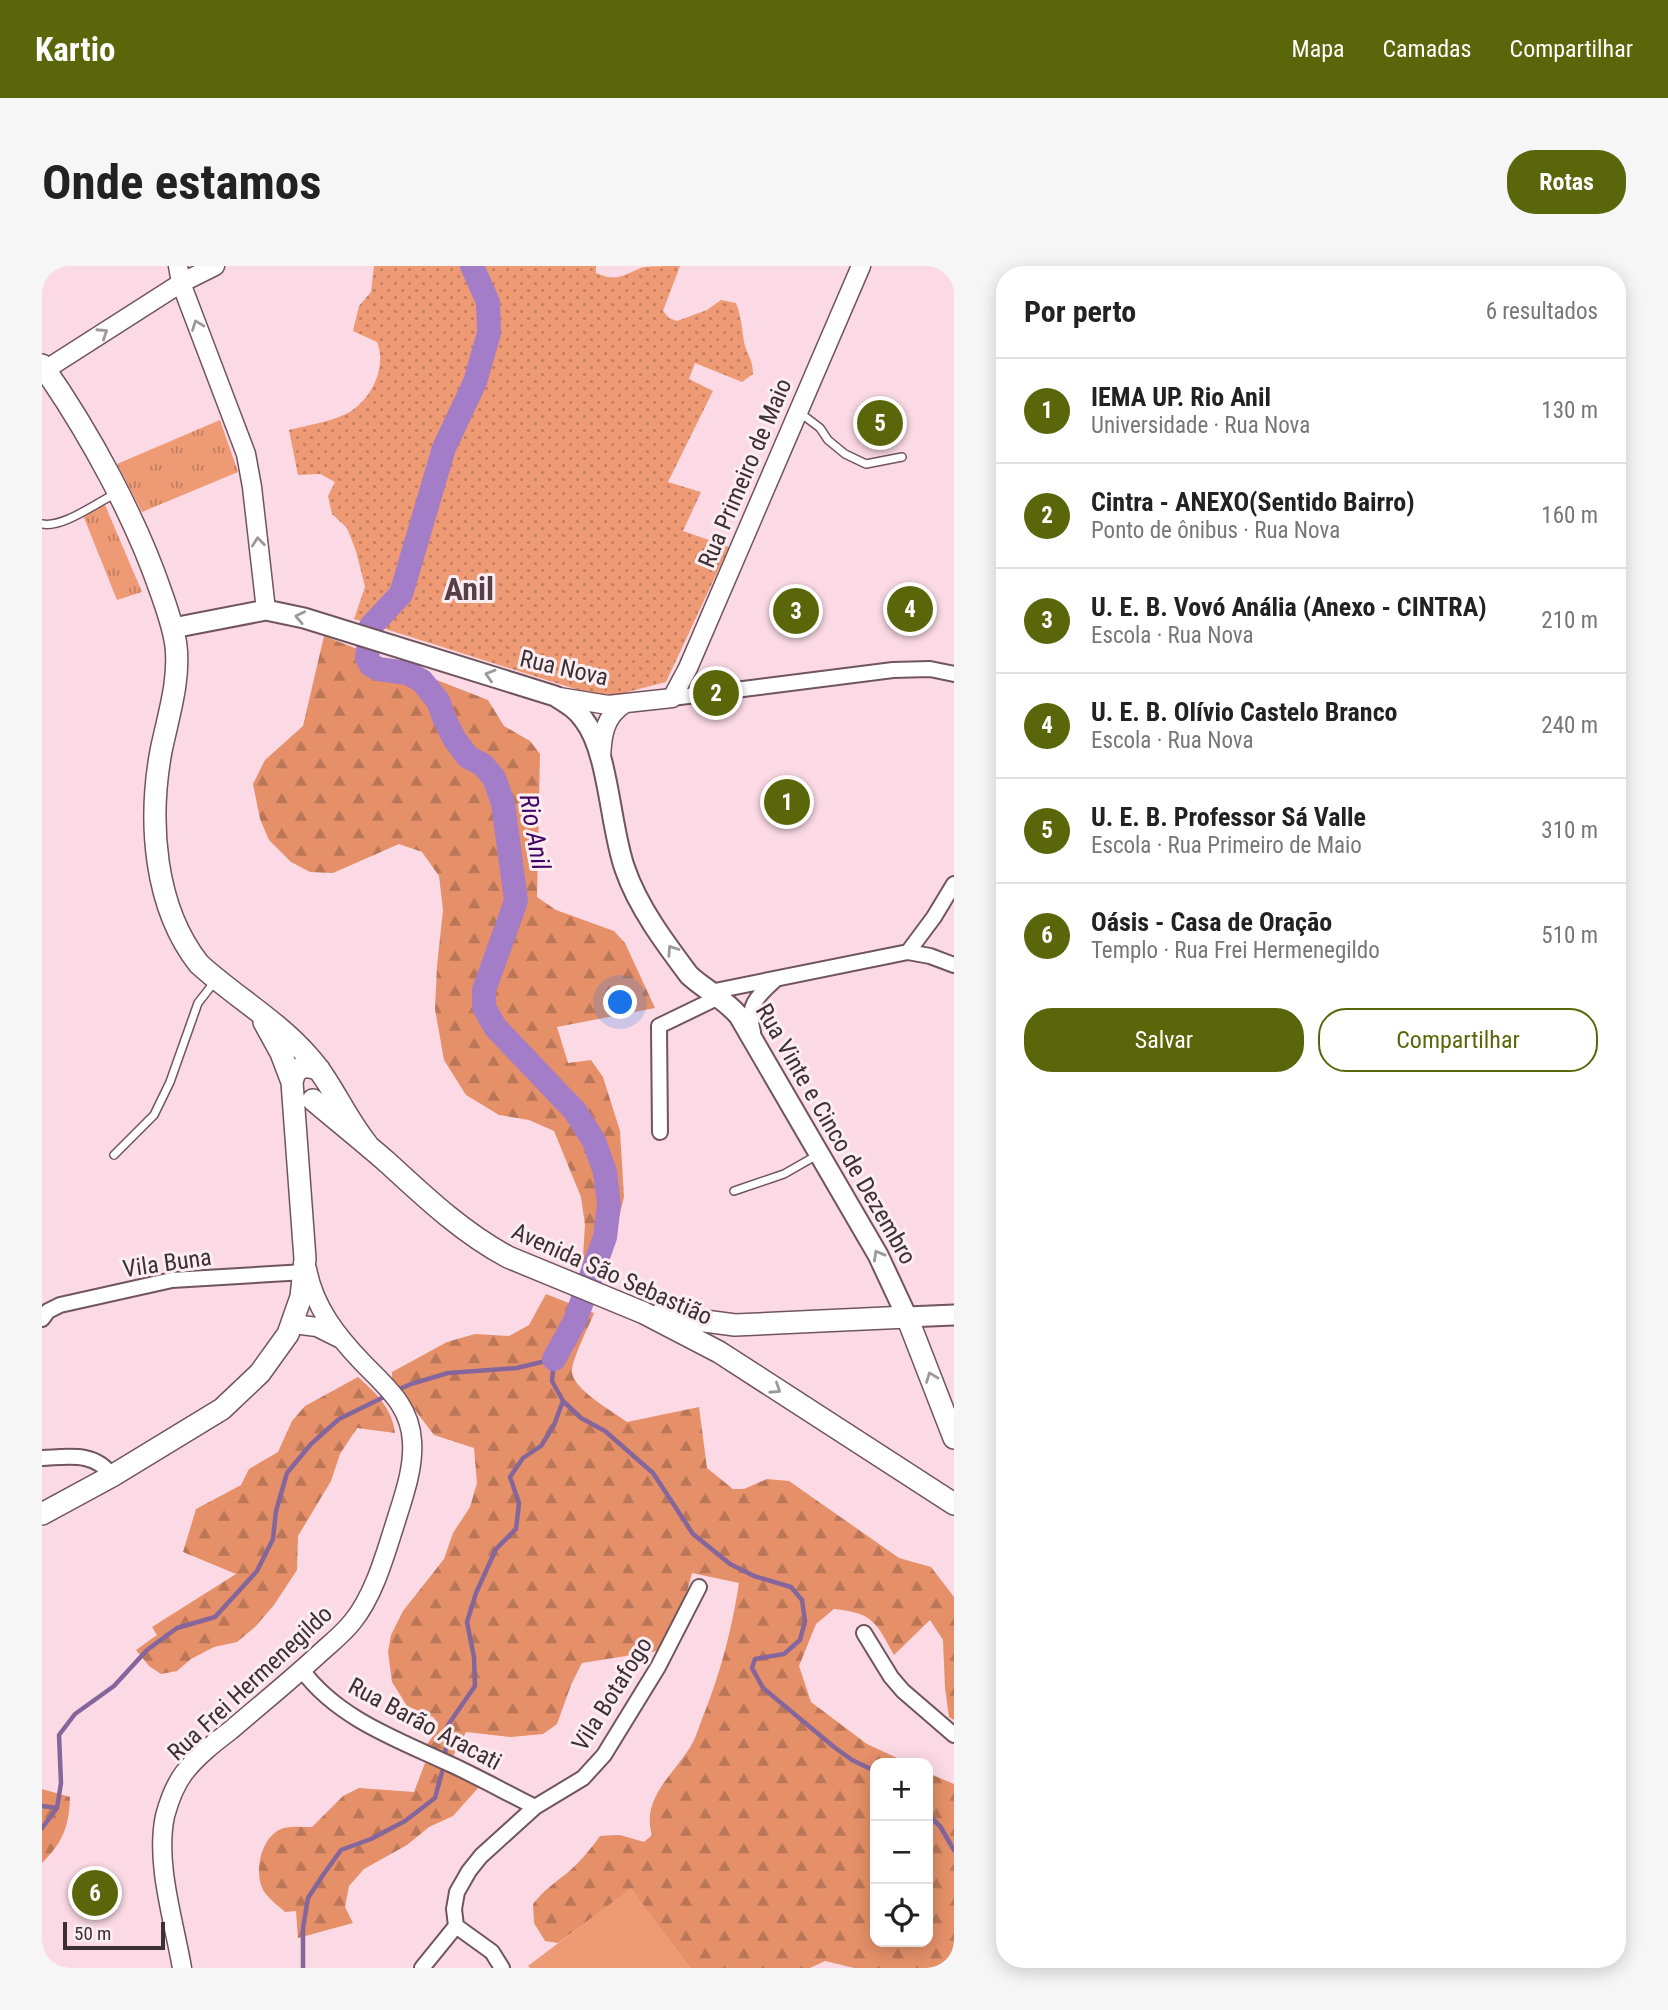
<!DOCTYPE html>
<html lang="pt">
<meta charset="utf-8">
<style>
:root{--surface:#fff;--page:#f6f6f6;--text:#222;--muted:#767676;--line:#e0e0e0;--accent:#59660a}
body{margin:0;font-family:"Roboto Condensed",sans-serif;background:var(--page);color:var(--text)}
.controls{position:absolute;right:21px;bottom:21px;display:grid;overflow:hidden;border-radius:14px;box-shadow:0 4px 18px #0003}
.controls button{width:63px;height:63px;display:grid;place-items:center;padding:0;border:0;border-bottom:2px solid var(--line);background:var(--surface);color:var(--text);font:35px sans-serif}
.scale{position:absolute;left:21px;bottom:18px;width:102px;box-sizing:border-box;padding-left:7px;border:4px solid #3c3034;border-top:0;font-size:19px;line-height:24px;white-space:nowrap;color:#3c3034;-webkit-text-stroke:5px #fbedf1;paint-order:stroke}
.you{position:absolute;left:579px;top:737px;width:24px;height:24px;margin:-18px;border:5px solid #fff;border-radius:50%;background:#1a73e8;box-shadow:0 0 0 10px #1a73e833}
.badge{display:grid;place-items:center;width:46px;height:46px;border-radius:50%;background:var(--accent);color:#fff;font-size:23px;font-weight:700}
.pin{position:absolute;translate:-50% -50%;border:4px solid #fff;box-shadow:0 2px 7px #0006}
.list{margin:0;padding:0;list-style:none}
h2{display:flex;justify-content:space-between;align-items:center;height:91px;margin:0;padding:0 28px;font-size:30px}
h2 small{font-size:23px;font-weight:400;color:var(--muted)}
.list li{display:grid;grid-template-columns:46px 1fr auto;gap:21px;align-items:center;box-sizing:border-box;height:105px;padding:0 28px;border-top:2px solid var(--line)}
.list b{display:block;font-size:26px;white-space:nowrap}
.list p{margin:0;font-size:23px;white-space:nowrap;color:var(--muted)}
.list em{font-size:23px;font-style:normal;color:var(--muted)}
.actions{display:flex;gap:14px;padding:21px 28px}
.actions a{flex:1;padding:16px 0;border:2px solid var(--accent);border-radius:28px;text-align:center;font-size:24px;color:var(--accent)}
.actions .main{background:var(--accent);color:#fff}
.icon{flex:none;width:38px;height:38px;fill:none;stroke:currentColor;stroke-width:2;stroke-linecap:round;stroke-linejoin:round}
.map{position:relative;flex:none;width:912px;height:1702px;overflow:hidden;border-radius:28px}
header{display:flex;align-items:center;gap:42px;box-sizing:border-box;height:98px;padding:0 35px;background:var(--accent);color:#fff}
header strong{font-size:33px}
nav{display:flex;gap:38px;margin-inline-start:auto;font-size:24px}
.intro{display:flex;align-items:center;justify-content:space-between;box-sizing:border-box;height:168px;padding:0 42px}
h1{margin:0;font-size:49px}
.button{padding:18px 32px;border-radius:28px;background:var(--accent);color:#fff;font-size:24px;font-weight:700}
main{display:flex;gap:42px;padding:0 42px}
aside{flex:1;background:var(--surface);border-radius:28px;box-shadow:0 4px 18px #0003}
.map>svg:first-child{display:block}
.grass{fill:url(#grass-dots)}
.forest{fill:url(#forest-firs)}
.park{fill:url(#park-tufts)}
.garden{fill:#ee9a74}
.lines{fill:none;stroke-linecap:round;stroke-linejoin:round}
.stream{stroke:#85669c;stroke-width:4.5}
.river{stroke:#a47dc8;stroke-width:24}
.service-casing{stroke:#70545e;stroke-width:10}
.minor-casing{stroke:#70545e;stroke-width:18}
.tertiary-casing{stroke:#70545e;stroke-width:21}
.secondary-casing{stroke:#70545e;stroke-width:23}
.primary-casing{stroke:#70545e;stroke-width:24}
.service{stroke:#fff;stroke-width:7}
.minor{stroke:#fff;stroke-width:14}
.tertiary{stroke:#fff;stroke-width:18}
.secondary{stroke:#fff;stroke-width:19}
.primary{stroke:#fff;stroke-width:21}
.oneway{stroke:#9e989a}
.labels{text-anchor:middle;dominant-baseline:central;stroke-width:6;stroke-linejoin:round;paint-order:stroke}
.street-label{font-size:24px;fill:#3c3034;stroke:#fbedf1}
.water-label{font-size:26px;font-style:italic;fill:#410463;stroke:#fbedf1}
.district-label{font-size:32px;font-weight:bold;fill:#583e47;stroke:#fbedf1}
</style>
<header>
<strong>Kartio</strong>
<nav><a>Mapa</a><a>Camadas</a><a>Compartilhar</a></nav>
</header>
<div class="intro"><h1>Onde estamos</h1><a class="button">Rotas</a></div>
<main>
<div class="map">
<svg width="912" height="1702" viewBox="0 0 912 1702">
<defs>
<pattern id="grass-dots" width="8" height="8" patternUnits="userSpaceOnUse" patternTransform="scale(1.75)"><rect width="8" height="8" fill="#ee9a74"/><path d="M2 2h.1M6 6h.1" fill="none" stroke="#c27e60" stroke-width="1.8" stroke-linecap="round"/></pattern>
<pattern id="forest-firs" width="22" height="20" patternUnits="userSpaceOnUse" patternTransform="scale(1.75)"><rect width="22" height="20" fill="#e59069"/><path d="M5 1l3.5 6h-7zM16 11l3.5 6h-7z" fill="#bb7657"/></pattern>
<pattern id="park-tufts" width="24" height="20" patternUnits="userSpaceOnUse" patternTransform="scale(1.75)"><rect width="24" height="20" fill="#ee9a74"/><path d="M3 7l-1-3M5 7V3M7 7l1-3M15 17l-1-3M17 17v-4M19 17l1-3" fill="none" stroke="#c27e60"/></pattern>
</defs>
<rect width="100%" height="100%" fill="#fbdae5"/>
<!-- grass -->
<path class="grass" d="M 332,0 L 554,0 L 554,7 C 577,17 581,8 602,1 C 612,0 625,0 636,0 L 638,0 L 621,45 L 627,52 L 635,55 L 665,44 L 679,34 L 694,37 C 699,50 700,62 702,76 C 705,89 711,93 711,108 L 700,116 L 653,97 L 647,113 L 671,125 L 626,216 L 659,226 L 641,265 L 687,281 L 624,416 L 578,428 L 552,429 L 312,353 L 323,321 L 314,285 L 305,262 L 290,248 L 286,230 L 293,216 L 278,208 L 256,209 L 247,164 C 266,159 289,156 306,147 C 330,134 345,100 335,76 L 311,65 L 317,40 L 329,26 Z"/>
<!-- forest -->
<path class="forest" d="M 282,370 L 446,434 L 462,460 L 488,475 L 498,488 L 495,631 L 514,644 L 572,665 L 583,677 L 613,742 L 515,761 L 526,797 L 549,794 L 561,811 L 578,865 L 582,931 L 562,1012 L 540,1005 L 543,959 L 539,931 L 512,865 L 487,854 L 457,849 L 424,829 L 402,794 L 393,743 L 395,700 L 401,644 L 397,610 L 380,586 L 357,578 L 291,607 L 268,606 L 249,596 L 227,574 L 218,553 L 211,518 L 223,494 L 261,460 Z
M 504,1028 L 552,1047 C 547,1060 531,1091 530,1104 C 528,1122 572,1146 585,1156 L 657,1141 L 665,1202 L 691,1223 L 702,1223 L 725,1213 L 747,1215 L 857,1292 L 889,1301 L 912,1331 L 912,1454 L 907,1451 L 903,1422 L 901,1374 L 888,1354 L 852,1389 C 834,1356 831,1347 792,1343 L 774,1358 L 757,1400 L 769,1436 L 825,1478 L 866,1497 L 833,1497 L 833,1676 L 886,1676 L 886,1507 L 912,1518 L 912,1702 L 812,1702 L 783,1695 L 768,1702 L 648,1702 L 589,1623 L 516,1677 L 503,1675 L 492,1657 L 491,1638 C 502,1624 510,1619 524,1608 C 537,1597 548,1584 558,1570 L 578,1569 L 602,1576 L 610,1569 C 599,1533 630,1510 647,1483 C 654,1473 657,1460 662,1448 C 679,1405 690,1363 697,1317 L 650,1307 L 642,1337 L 615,1385 L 540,1397 L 529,1419 L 515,1458 L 501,1468 L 469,1471 L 424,1466 L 410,1492 L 383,1481 L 394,1466 L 396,1457 L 391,1451 L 365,1440 L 350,1416 L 346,1386 L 349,1369 L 361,1345 L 402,1293 L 411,1267 L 428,1241 L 435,1217 L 432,1182 L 392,1169 L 350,1114 L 350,1106 L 405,1076 L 433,1068 L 467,1070 L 487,1059 Z
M 316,1111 C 334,1127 350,1142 353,1167 L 315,1162 L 298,1188 L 289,1215 L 256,1270 L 255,1304 L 232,1339 L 213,1361 L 195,1376 L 172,1381 L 149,1393 L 135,1405 L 119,1408 L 107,1400 L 94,1384 L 115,1369 L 110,1361 L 194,1308 L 141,1286 L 154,1243 L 199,1219 L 207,1203 L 236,1186 L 250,1155 L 263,1140 Z
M 383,1497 L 413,1505 L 437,1521 L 411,1550 L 387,1561 L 365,1579 L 322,1603 L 307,1620 L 303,1641 L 311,1657 L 256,1672 L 254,1645 L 243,1646 C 237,1640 228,1634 223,1627 C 210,1609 219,1568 242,1562 C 250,1560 261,1561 270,1561 L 301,1530 L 317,1522 L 372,1526 Z
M 0,1523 L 28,1531 C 27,1561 21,1576 0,1597 Z"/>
<!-- park -->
<path class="park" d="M 178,154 L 196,206 L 100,246 L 75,198 Z
M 63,239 L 100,326 L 75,334 L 41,249 Z"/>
<!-- garden -->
<path class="garden" d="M 589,1622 L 648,1702 L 488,1702 L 486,1700 Z"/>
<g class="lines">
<!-- stream -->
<path class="stream" d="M 353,1125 L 369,1118 L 406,1107 L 475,1102 L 512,1093 L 510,1115 L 521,1135 L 539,1152 L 563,1165 L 611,1207 L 651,1268 L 688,1298 L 712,1310 L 749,1321 L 760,1334 L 763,1355 L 758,1374 L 742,1388 L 713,1393 L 710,1402 L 721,1422 L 792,1481 L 810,1494 L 833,1505
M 403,1489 L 406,1459 L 433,1420 L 432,1391 L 425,1356 L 434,1327 L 454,1283 L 474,1263 L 477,1237 L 468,1211 L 481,1192 L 499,1180 L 512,1159 L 521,1135
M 0,1540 L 15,1542
M 886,1549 L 898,1560 L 912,1584
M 0,1562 L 15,1542 L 19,1517 L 17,1469 L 33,1448 L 72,1420 L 105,1384 L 135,1362 L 173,1351 L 215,1305 L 231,1273 L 234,1245 L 245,1207 L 269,1178 L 297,1153 L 346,1129
M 261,1702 L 261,1662 L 266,1632 L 281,1609 L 299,1584 L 329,1573 L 363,1555 L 393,1532 L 400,1506"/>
<!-- river -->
<path class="river" d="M 430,0 L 446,36 L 447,67 L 433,116 L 402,182 L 359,328 L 329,360 L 325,392 L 329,399 L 336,403 L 366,407 L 380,415 L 396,435 L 403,454 L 413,474 L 426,491 L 441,499 L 452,512 L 461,537 L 474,635 L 442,724 L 442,741 L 453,761 L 533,845 L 552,875 L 563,906 L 567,938 L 563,971 L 533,1055 L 512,1093"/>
<defs>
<path id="service" d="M 757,146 L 778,162 L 786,174 L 803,188 L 824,198 L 860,191
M 0,258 C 22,262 55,236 75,227
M 72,889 L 112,849 L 128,816 L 156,737 L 174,714
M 692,925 L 742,908 L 777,888"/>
<path id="minor" d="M 630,432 L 851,404 L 888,403 L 912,408
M 866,686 L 892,651 L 912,618
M 668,726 L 866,686 L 888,690 L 912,699
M 711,766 C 704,741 715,730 732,715
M 618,866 L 617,760 L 677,731
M 0,1053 L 6,1045 L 18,1039 L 130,1014 L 263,1006
M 0,1192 C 26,1191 53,1185 70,1210
M 822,1367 L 849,1411 L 861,1425 L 912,1469
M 260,1404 C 296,1453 357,1474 410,1499 C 438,1512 465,1527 493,1541
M 414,1660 L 450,1686 L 460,1702
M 380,1702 L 414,1660 L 412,1643 L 415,1626 L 427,1605 L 439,1590 L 493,1541 L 541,1512 L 562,1489 L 616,1401 L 657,1321"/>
<path id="tertiary" d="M 136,0 L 139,17 L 204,188 L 210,221 L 224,344
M 3,104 L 139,17 L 173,0
M 517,431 L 566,439 L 630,432 L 646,402 L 819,0
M 559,492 C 560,470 562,451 582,438
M 251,1058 L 275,1061 L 297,1072
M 140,1702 C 132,1655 113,1597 123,1550 C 127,1535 133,1519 142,1507 C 155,1490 172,1477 189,1464 C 218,1439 249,1414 277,1388 C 289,1377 302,1367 311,1355 C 332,1329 343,1289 353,1258 C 361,1232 372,1203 370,1175 C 368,1139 344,1121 321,1097 C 295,1070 272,1041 265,1003"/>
<path id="secondary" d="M 131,362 L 224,344 L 262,352 L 513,430 C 524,437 535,443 542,454 C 567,486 568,562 583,603 C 596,641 623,677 647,709 C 663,724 683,733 697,750 L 836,989 L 865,1051 L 912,1049"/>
<path id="primary" d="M 0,99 C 47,166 94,252 120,329 C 126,346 132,363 134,380 C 138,415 126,451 119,485 C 106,556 112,641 157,698 C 192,730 234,754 265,789 C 290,816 302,850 325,878
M 222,756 L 239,787 L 250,816
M 271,834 C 296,855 322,876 346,897 C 384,932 421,967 466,991 L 602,1047 L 677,1086 L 912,1238
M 617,1049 L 693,1059 L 865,1051 L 912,1172
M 0,1248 L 70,1210 L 180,1143 L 218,1107 L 246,1068 L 259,1031 L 263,993 L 250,816 L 253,806 L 262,800 L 277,803"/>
</defs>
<!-- service casing -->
<use href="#service" class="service-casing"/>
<!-- minor casing -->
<use href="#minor" class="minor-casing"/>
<!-- tertiary casing -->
<use href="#tertiary" class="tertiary-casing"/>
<!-- secondary casing -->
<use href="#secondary" class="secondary-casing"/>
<!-- primary casing -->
<use href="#primary" class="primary-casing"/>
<!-- service -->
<use href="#service" class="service"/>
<!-- minor -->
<use href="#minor" class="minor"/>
<!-- tertiary -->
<use href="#tertiary" class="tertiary"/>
<!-- secondary -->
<use href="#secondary" class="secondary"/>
<!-- primary -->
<use href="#primary" class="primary"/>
</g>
<!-- one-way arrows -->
<defs><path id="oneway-chevron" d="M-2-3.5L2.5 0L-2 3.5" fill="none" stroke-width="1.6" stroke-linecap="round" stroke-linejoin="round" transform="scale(1.75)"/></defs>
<g class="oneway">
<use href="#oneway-chevron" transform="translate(155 59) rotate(-111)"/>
<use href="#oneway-chevron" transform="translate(61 67) rotate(-33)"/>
<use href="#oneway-chevron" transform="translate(216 276) rotate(-96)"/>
<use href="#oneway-chevron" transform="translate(258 351) rotate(-168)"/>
<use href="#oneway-chevron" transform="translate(448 409) rotate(-163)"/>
<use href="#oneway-chevron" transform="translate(630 684) rotate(-124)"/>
<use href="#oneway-chevron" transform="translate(836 989) rotate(-119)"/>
<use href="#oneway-chevron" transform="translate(889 1111) rotate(-111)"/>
<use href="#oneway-chevron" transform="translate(734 1123) rotate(33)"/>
</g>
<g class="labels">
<!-- street labels -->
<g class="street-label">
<text transform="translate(703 207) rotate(-67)">Rua Primeiro de Maio</text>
<text transform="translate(522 402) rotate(13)">Rua Nova</text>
<text transform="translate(794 868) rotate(60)">Rua Vinte e Cinco de Dezembro</text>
<text transform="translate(125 997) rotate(-8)">Vila Buna</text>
<text transform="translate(570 1008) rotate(24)">Avenida São Sebastião</text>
<text transform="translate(208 1417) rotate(-43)">Rua Frei Hermenegildo</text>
<text transform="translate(570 1428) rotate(-58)">Vila Botafogo</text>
<text transform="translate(383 1458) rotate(28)">Rua Barão Aracati</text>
</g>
<!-- water labels -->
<g class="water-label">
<text transform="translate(493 566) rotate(80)">Rio Anil</text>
</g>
<!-- district labels -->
<g class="district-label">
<text x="427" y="323">Anil</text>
</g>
</g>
</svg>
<div class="controls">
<button>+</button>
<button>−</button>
<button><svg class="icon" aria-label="locate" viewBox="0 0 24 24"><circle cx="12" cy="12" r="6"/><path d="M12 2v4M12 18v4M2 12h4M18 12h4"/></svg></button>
</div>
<div class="scale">50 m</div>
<div class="you"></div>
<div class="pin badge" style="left:745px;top:536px">1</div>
<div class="pin badge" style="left:674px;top:427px">2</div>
<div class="pin badge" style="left:754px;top:345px">3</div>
<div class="pin badge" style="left:868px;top:343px">4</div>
<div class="pin badge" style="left:838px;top:157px">5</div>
<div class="pin badge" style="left:53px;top:1627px">6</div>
</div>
<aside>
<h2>Por perto<small>6 resultados</small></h2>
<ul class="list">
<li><span class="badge">1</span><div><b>IEMA UP. Rio Anil</b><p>Universidade · Rua Nova</p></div><em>130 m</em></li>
<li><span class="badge">2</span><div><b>Cintra - ANEXO(Sentido Bairro)</b><p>Ponto de ônibus · Rua Nova</p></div><em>160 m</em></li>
<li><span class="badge">3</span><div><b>U. E. B. Vovó Anália (Anexo - CINTRA)</b><p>Escola · Rua Nova</p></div><em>210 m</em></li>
<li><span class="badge">4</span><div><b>U. E. B. Olívio Castelo Branco</b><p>Escola · Rua Nova</p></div><em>240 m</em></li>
<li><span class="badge">5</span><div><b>U. E. B. Professor Sá Valle</b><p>Escola · Rua Primeiro de Maio</p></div><em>310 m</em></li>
<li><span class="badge">6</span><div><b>Oásis - Casa de Oração</b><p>Templo · Rua Frei Hermenegildo</p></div><em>510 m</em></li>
</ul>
<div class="actions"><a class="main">Salvar</a><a>Compartilhar</a></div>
</aside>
</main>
